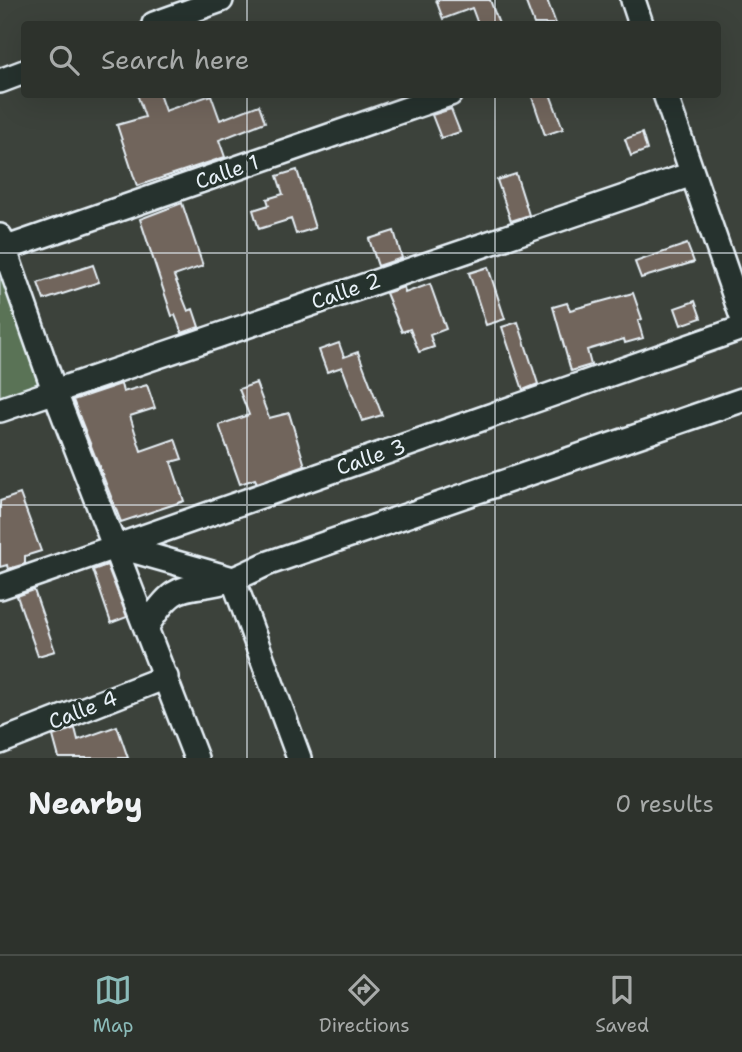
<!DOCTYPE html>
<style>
:root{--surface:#2d322c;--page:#353a34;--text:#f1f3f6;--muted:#a7aaa9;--line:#484d48;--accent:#8bbbb9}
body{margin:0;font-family:"Shantell Sans",sans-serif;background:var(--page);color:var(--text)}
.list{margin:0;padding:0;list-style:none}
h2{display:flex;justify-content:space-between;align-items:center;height:91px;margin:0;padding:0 28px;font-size:30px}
h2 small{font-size:23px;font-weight:400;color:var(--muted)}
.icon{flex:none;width:38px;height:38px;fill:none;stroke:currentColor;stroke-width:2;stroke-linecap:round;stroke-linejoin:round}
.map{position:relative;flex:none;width:742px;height:758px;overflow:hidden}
.search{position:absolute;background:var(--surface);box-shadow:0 7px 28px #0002;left:21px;right:21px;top:21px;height:77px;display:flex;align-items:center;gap:18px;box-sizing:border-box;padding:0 24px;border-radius:7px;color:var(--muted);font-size:26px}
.sheet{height:196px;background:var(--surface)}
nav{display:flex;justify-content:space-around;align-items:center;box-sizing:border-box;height:98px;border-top:2px solid var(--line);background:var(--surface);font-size:19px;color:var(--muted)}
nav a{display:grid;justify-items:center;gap:4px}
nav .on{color:var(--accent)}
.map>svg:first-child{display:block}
.green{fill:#5a7357;stroke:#a1b2a8;stroke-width:2}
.building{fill:#71655b;stroke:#e8f1f8;stroke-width:2}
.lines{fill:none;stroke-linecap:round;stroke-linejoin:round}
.minor-casing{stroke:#e8f1f8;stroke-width:28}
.minor{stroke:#26332d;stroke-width:23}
.grid{fill:none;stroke:#e8f1f8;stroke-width:2;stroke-opacity:0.55}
.labels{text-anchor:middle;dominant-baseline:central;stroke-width:6;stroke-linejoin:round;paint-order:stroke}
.street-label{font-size:21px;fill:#e8f1f8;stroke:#26332d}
</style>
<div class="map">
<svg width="742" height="758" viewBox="0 0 742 758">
<rect width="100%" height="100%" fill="#3c423b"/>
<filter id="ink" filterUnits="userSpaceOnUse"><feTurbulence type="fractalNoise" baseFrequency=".0143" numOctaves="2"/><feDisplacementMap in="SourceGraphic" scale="14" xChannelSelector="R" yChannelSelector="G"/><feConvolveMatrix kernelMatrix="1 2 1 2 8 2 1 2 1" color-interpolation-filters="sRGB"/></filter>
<g filter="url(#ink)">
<!-- green -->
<path class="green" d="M 5,278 L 43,388 L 0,403 L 0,280 Z"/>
<!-- building -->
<path class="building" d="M 436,0 L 490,0 L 499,24 L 478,24 L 472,8 L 443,19 Z
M 525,0 L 547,0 L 556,24 L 534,24 Z
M 137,94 L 159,94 L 165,111 L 211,95 L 220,120 L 259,105 L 265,122 L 219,140 L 225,157 L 137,186 L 117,125 L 145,117 Z
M 531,94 L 550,94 L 563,129 L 545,135 Z
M 451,109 L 460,132 L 441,138 L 432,115 Z
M 642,133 L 647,150 L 631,156 L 625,139 Z
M 297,170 L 315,228 L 296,234 L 291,219 L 259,229 L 253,210 L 269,205 L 267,199 L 283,194 L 277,176 Z
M 516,174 L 529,215 L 511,221 L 497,180 Z
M 182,203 L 203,266 L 174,276 L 188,311 L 193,309 L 199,327 L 182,333 L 175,315 L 172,316 L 140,219 Z
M 394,231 L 402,258 L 378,266 L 369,239 Z
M 687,244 L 694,262 L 641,278 L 635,262 Z
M 93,265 L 99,282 L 44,300 L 38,283 Z
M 488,267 L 505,319 L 486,325 L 469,273 Z
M 430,284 L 446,329 L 430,335 L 434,347 L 419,352 L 410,329 L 402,332 L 386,293 L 404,287 L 405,293 Z
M 633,293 L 642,319 L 638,321 L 643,338 L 625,343 L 624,339 L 587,350 L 591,365 L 571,371 L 553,307 L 567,303 L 570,310 Z
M 695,301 L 701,318 L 681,325 L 675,308 Z
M 518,322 L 538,384 L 523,390 L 502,327 Z
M 339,343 L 344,357 L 358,352 L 382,415 L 362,421 L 342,367 L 327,372 L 319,350 Z
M 256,383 L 269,418 L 289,413 L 305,466 L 257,483 L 255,479 L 240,484 L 219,425 L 249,415 L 239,389 Z
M 121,384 L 123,392 L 147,385 L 155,408 L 130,416 L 141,451 L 175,439 L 182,459 L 171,462 L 184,501 L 121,522 L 73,400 Z
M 20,494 L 41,551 L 25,556 L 25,564 L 8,569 L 7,565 L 0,567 L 0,501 Z
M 107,565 L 127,617 L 111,623 L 93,570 Z
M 34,590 L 55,651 L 38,656 L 17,596 Z
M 117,726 L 128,758 L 59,758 L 53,736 L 75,728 L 78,740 Z"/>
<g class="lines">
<defs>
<path id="minor" d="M 633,0 L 641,24
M 154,24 L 221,0
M 0,81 L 24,72
M 665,94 L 742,317
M 0,236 L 54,390 L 196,758
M 4,249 L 450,94
M 0,410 L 692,174
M 113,545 L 233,579 L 299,758
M 0,587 L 742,328
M 146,628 C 178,575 184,594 233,579 C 245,575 257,568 269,563 L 742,400
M 0,742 L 166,677"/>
</defs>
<!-- minor casing -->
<use href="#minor" class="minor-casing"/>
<!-- minor -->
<use href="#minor" class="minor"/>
</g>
</g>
<!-- grid -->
<path class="grid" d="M 247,0 L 247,24M 495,0 L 495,24M 247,94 L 247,758M 495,94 L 495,758M 0,253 L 742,253M 0,505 L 742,505"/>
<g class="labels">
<!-- street labels -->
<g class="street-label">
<text transform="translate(227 172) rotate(-19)">Calle 1</text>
<text transform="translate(346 291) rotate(-19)">Calle 2</text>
<text transform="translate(371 457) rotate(-19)">Calle 3</text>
<text transform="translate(83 710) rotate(-21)">Calle 4</text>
</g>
</g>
</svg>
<div class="search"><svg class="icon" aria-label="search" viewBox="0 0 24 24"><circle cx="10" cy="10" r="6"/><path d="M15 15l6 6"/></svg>Search here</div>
</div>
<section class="sheet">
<h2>Nearby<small>0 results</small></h2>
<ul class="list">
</ul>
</section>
<nav>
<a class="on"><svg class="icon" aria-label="map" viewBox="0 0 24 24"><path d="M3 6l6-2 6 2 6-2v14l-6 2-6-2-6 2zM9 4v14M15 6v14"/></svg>Map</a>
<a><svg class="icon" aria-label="directions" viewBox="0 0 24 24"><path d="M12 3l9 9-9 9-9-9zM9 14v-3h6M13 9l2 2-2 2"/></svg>Directions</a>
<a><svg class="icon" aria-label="saved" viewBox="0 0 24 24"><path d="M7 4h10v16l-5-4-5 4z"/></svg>Saved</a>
</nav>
